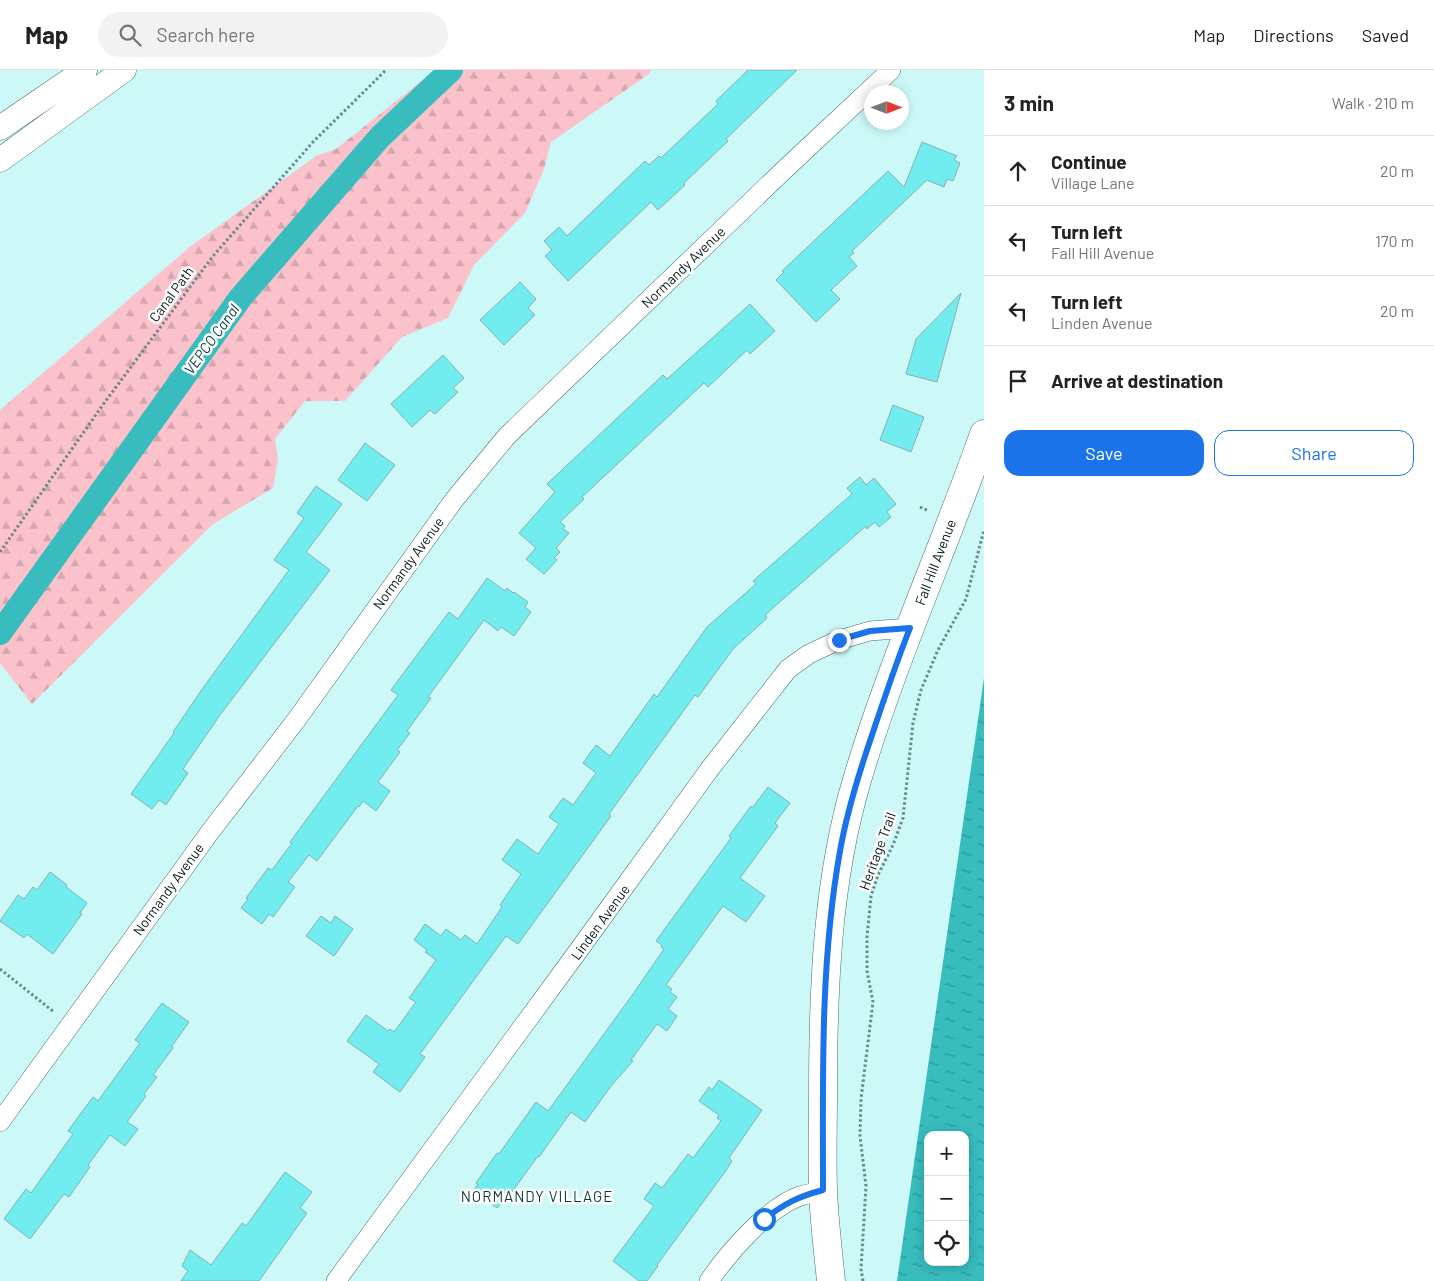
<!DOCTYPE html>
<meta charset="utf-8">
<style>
:root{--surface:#fff;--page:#f2f2f2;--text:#222;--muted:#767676;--line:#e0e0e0;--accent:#1a73e8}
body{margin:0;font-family:Barlow,sans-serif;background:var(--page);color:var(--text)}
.controls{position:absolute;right:15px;bottom:15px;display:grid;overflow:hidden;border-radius:10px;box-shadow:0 2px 12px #0003}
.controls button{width:45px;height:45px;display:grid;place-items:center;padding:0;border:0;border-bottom:1px solid var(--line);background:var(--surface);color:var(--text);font:25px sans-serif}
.compass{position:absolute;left:864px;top:15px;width:45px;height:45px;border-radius:50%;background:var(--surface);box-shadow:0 2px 12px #0003;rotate:90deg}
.stop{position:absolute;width:15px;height:15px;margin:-11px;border:4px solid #1a73e8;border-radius:50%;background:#fff}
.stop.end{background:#1a73e8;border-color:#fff;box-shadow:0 1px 5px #0008}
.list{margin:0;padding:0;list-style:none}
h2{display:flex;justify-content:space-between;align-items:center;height:65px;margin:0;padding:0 20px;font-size:21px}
h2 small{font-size:16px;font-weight:400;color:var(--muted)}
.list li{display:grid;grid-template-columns:32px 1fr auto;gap:15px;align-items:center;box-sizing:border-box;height:70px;padding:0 20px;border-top:1px solid var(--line)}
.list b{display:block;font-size:19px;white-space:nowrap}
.list p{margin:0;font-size:16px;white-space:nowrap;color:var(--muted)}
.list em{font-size:16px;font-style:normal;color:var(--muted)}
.actions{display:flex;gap:10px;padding:15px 20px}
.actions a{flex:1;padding:11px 0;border:1px solid var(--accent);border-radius:15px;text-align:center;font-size:18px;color:var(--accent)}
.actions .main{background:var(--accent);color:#fff}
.icon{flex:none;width:28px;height:28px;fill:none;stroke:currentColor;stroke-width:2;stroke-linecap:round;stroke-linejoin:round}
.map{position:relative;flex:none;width:984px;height:1211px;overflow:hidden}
header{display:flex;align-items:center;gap:30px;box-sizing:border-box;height:70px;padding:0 25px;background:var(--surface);border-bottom:1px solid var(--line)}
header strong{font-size:24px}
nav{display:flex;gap:28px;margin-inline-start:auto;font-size:18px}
.search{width:350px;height:45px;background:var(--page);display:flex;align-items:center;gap:12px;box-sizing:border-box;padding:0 18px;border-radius:28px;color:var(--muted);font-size:19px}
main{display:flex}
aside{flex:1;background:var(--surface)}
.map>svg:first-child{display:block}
.forest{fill:url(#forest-firs)}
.water{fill:url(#water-ripples);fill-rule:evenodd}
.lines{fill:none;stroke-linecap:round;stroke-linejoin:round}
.canal{stroke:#38bcbe;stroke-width:24}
.building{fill:#72edef;stroke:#86b0b0}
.minor-casing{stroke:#466e6e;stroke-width:20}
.tertiary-casing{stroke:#466e6e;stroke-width:25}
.secondary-casing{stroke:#466e6e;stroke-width:29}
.path{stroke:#6b898a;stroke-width:3;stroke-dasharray:2.5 2.5;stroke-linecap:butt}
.minor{stroke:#fff;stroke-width:19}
.tertiary{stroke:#fff;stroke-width:24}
.secondary{stroke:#fff;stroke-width:28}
.route{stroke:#1a73e8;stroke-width:6}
.labels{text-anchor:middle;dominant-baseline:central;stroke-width:5;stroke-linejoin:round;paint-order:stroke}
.street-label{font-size:14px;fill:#061617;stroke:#fff}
.water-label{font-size:15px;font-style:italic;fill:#003c3d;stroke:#fff}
.neighbourhood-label{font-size:15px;letter-spacing:1px;fill:#0f3939;stroke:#fff}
</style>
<header>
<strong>Map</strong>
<div class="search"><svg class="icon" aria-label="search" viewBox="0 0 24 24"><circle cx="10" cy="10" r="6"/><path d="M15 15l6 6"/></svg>Search here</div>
<nav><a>Map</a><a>Directions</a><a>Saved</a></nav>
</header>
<main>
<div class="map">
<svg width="984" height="1211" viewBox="0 0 984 1211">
<defs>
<pattern id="forest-firs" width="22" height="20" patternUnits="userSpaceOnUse" patternTransform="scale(1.25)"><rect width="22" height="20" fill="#fcc2cb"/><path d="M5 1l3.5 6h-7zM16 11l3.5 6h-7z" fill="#d6a6ae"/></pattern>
<pattern id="water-ripples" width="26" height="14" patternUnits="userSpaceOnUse" patternTransform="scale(1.25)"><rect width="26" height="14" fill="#38bcbe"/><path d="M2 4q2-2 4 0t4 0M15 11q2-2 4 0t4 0" fill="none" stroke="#2d9899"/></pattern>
</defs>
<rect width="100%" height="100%" fill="#ccf8f8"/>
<!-- forest -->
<path class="forest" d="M 435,0 L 651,0 L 649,4 L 551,72 L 544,99 L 525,143 L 474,195 L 448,248 L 402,267 L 345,331 L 305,331 L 275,369 L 278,389 L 273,418 L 213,454 L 32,634 L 0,593 L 0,340 L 191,176 L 316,86 L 336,79 Z"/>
<!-- water -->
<path class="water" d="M 984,608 L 984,1211 L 897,1211 ZM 928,1065 L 965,1065 L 965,1192 L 928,1192 Z"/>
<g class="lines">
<!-- canal -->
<path class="canal" d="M 0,563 L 241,227 L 380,67 L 451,0"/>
</g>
<!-- building -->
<path class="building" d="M 748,0 L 797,0 L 726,69 L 728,71 L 684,113 L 685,115 L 658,140 L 651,132 L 568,211 L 545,186 L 552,180 L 544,171 L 559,157 L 567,166 L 645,91 L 649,95 L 659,86 L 661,88 L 718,34 L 716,31 Z
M 922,72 L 957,86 L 954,90 L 960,93 L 953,111 L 947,109 L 944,117 L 927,110 L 852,181 L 854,183 L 849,187 L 857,196 L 831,220 L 840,229 L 816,252 L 776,210 L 784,202 L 782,201 L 888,101 L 904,117 Z
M 520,212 L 536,229 L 528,238 L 535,245 L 504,275 L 480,250 Z
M 961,223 L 937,312 L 906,304 L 916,269 Z
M 750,234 L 775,261 L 750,284 L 747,280 L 708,317 L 704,313 L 582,427 L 584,429 L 560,452 L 565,456 L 563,459 L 569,463 L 556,478 L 560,482 L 554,488 L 557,490 L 544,504 L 526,489 L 536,478 L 519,463 L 555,422 L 547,414 L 663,305 L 667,309 Z
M 443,285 L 464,308 L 453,318 L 458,322 L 435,344 L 430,340 L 412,357 L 391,334 Z
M 893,335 L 924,347 L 911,382 L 880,370 Z
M 365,373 L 395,395 L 367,431 L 338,410 Z
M 860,407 L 866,415 L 874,408 L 896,434 L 887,442 L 891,447 L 879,457 L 875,452 L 867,459 L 866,456 L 765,545 L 767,548 L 733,579 L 698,627 L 695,625 L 609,744 L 611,746 L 518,874 L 506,866 L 420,984 L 425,987 L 400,1022 L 373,1002 L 379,994 L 347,971 L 366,945 L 388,961 L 390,959 L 394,962 L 416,932 L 409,928 L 436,890 L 425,882 L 427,880 L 414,870 L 425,854 L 441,866 L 446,859 L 461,870 L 465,865 L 477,874 L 502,837 L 500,835 L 521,804 L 502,790 L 517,769 L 538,784 L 559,754 L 549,747 L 563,728 L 573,735 L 596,703 L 583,693 L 596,675 L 610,686 L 654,624 L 657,627 L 707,557 L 756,514 L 753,511 L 852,424 L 847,418 Z
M 316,416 L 342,434 L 306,482 L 330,500 L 220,645 L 183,699 L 188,703 L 166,735 L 159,730 L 152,739 L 131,724 L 174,663 L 173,662 L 205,615 L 289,500 L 274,490 L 304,448 L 297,443 Z
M 487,508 L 505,521 L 507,518 L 513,523 L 514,522 L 528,532 L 525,537 L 531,542 L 514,566 L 501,557 L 498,561 L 484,550 L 428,627 L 431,628 L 407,661 L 410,663 L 397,680 L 400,682 L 378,712 L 390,721 L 376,741 L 363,731 L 359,737 L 358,736 L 317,791 L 309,785 L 288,812 L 295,817 L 273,847 L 269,844 L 262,854 L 241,838 L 248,829 L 246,828 L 268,798 L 272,800 L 292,773 L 290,772 L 398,625 L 391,620 L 449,542 L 458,549 Z
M 768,717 L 790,733 L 775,753 L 778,756 L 740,808 L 765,826 L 746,852 L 723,836 L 666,915 L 672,919 L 670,922 L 677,927 L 668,939 L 677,946 L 667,961 L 657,954 L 631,990 L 633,991 L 611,1016 L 585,1052 L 571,1042 L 539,1087 L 538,1086 L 504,1133 L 502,1132 L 497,1138 L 473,1121 L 478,1114 L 476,1113 L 497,1083 L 499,1084 L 536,1032 L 548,1041 L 633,924 L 664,879 L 661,877 L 662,875 L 656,871 L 731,768 L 729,766 L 751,736 L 753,737 Z
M 50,802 L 67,815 L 66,817 L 87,833 L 80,843 L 82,844 L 53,884 L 27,864 L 24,868 L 0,851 L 18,825 L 24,829 L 33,817 L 37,820 Z
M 321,846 L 331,853 L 335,846 L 353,859 L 334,886 L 306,866 Z
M 162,933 L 189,952 L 172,976 L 173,978 L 153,1005 L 157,1007 L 144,1024 L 146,1026 L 127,1052 L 138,1059 L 125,1076 L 110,1065 L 88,1095 L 90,1097 L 69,1127 L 64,1124 L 30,1169 L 4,1149 L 26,1119 L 31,1123 L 73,1064 L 68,1061 L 93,1027 L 98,1031 L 140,973 L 135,970 Z
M 719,1010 L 762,1040 L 729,1088 L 732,1091 L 725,1102 L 657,1195 L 658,1196 L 647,1211 L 639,1211 L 613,1191 L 654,1136 L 644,1129 L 655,1113 L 662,1118 L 688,1084 L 693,1088 L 721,1051 L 717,1048 L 719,1045 L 699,1031 L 709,1017 L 712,1020 Z
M 285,1102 L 312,1122 L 300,1138 L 307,1143 L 259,1211 L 181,1211 L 188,1201 L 182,1196 L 190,1180 L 211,1195 L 242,1153 L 246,1156 Z"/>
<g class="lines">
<defs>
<path id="minor" d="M 0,1052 L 210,762 L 297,649 L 454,430 L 507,366 L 783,101 L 891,0
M 336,1211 L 573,888 L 709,700 L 788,599 L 809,584 L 839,570 L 870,561 L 909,558
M 709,1211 C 729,1182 767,1138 800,1126 C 808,1124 816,1122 823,1120"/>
<path id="tertiary" d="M 0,58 L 85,0
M 0,90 L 124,0"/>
<path id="secondary" d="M 831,1211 C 828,1180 824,1150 823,1119 C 822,1087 823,1055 823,1023 C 823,918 827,811 857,710 C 892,592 943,480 984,364"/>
</defs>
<!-- minor casing -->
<use href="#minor" class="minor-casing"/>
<!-- tertiary casing -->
<use href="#tertiary" class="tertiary-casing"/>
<!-- secondary casing -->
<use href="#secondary" class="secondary-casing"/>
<!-- path -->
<path class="path" d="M 920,437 L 929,441
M 0,482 L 102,336 L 213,186 L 313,72 L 386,0
M 0,899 L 54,942
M 863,1211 L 861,1199 L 866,1116 L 860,1066 L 861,1029 L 873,932 L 867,901 L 867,867 L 871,826 L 878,805 L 893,775 L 903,748 L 913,653 L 921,620 L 938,580 L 966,529 L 984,460"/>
<!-- minor -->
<use href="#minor" class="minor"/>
<!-- tertiary -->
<use href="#tertiary" class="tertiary"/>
<!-- secondary -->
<use href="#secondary" class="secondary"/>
</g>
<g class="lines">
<!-- route -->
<path class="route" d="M 764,1149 C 786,1133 797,1127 823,1120 C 823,1007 820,893 840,781 C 847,741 859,703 872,665 C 884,629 896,593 910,558 L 870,561 L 839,570"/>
</g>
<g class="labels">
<!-- street labels -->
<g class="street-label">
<text transform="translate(683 197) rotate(-44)">Normandy Avenue</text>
<text transform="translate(171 224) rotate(-54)">Canal Path</text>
<text transform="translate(935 492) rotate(-69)">Fall Hill Avenue</text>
<text transform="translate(408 493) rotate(-54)">Normandy Avenue</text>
<text transform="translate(877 781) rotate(-70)">Heritage Trail</text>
<text transform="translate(168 819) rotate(-54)">Normandy Avenue</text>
<text transform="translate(600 852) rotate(-54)">Linden Avenue</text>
</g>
<!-- water labels -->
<g class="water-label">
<text transform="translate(211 269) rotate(-54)">VEPCO Canal</text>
</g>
<!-- neighbourhood labels -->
<g class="neighbourhood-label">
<text x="537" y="1126">NORMANDY VILLAGE</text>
</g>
</g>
</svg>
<div class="controls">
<button>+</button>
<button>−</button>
<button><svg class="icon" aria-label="locate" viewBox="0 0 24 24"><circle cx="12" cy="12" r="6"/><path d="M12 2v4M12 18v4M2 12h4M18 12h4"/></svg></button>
</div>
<svg class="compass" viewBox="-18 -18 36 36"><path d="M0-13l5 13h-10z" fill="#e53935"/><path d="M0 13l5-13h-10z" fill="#767676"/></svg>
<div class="stop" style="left:764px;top:1149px"></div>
<div class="stop end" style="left:839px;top:570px"></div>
</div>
<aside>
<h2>3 min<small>Walk · 210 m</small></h2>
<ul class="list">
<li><svg class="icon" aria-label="ahead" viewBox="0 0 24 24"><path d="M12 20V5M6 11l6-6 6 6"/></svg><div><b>Continue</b><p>Village Lane</p></div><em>20 m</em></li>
<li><svg class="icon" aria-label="left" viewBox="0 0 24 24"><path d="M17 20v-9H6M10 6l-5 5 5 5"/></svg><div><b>Turn left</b><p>Fall Hill Avenue</p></div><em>170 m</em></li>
<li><svg class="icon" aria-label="left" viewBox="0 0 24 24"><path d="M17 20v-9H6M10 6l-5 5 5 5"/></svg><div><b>Turn left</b><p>Linden Avenue</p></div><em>20 m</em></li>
<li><svg class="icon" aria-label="arrive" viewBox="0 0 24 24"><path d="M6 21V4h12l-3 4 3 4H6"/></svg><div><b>Arrive at destination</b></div></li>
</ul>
<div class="actions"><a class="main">Save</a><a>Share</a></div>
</aside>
</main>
